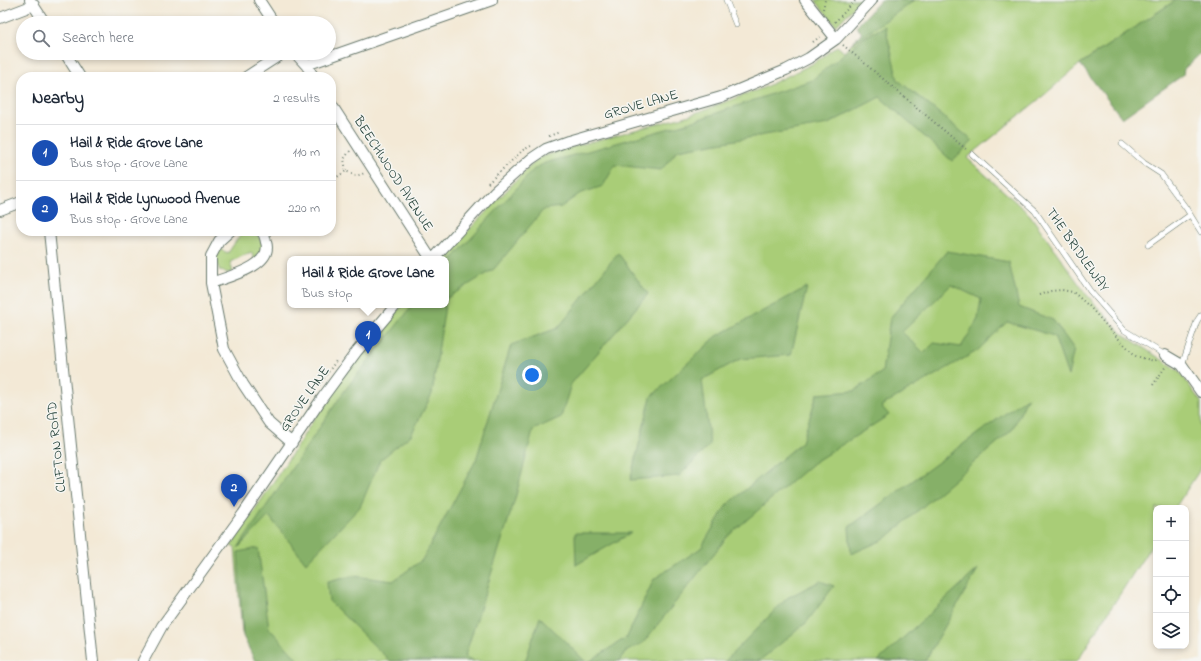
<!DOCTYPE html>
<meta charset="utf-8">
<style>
:root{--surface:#fff;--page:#f2f2f3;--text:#1f2937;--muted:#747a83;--line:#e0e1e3;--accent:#0f766e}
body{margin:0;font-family:"Indie Flower",sans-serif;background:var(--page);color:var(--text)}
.controls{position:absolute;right:12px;bottom:12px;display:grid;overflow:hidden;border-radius:8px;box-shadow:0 2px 6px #0003}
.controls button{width:36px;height:36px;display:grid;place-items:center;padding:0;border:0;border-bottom:1px solid var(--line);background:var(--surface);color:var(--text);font:20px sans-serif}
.you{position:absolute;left:532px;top:375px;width:14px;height:14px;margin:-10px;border:3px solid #fff;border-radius:50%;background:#1a73e8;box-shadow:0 0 0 6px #1a73e833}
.badge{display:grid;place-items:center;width:26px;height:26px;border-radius:50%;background:var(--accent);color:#fff;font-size:13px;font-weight:700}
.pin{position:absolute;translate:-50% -33px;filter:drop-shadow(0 1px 2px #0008)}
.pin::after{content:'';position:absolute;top:21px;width:14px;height:12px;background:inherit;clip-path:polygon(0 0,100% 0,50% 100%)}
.popup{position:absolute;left:287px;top:256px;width:162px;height:52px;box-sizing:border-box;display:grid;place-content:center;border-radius:8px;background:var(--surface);filter:drop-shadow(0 1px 3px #0005);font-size:13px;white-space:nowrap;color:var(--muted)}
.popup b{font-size:15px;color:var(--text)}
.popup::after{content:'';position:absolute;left:50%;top:100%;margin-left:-8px;border:8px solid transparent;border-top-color:var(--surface)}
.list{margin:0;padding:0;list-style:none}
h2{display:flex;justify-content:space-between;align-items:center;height:52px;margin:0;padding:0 16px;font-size:17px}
h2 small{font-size:13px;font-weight:400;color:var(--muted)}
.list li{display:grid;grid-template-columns:26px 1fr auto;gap:12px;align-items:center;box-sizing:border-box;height:56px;padding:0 16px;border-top:1px solid var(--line)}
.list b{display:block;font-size:15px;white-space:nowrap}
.list p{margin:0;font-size:13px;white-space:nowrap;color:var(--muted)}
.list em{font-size:13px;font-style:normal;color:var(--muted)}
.icon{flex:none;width:22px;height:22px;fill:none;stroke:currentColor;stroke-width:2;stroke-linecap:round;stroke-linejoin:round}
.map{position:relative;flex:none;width:1201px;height:661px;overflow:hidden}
.search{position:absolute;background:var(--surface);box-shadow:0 2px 6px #0003;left:16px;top:16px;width:320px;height:44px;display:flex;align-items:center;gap:10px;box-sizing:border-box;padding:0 14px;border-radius:22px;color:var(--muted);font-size:15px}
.panel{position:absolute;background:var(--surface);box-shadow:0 2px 6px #0003;left:16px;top:72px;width:320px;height:164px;border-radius:16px}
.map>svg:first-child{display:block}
.green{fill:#a9cd77;stroke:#648556}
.forest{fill:#86b068;stroke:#52764e;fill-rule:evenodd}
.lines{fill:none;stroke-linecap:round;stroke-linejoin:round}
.service-casing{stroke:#69796d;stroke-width:6}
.minor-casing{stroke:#69796d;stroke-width:12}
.path{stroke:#69796d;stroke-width:2;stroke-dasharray:1 3;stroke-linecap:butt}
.service{stroke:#fff;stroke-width:5}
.minor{stroke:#fff;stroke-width:10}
.labels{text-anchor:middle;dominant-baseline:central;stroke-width:3;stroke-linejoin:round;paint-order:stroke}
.street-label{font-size:14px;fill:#1f3d34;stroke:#f6f6f2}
</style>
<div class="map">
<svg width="1201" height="661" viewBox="0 0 1201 661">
<rect width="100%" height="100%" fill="#f6f6f2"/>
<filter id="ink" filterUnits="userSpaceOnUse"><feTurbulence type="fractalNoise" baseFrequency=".025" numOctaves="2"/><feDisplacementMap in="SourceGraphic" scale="8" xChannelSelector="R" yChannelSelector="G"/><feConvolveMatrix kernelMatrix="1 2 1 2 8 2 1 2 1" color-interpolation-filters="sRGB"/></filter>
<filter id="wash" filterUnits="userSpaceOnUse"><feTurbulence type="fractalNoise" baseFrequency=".012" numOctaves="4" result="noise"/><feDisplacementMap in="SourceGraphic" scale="16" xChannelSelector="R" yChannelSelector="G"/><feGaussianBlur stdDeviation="0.9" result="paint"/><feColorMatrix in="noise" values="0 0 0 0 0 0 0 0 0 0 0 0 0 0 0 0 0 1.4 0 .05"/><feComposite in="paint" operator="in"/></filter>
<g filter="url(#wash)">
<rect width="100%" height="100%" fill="#f3e9d6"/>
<!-- green -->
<path class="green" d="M 815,0 L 861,0 L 836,26 Z
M 892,0 L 1176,0 L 1080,64 L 1043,96 L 967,158 L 1030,215 L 1086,294 L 1121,333 L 1179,371 L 1201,402 L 1201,468 L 1175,508 L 1156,508 L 1156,538 L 1077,661 L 258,661 L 242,633 L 235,548 L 231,546 L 297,446 L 337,382 L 402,305 L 446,305 L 446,259 L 441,259 L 525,171 L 539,158 L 564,149 L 687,116 L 763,88 L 814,63 L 837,46 L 844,52 Z
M 238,231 L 254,231 C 265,242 265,249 255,260 L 251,252 L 230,262 L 233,272 L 229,273 L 220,271 C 216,262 215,258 219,249 L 228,253 L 240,235 Z"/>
<!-- forest -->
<path class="forest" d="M 881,0 L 915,0 L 850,45 L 862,33 L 856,27 Z
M 1176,0 L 1201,0 L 1201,53 L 1184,69 L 1183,75 L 1122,118 L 1080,64 Z
M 885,26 L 898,80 L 973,141 L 952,161 L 880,97 L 828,124 L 678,150 L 661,170 L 615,165 L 603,186 L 579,194 L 561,207 L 544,209 L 494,269 L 447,298 L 446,301 L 446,266 L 534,169 L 545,163 L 688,123 L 812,80 L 863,38 Z
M 947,251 L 1009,262 L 1019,307 L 1053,320 L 1074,349 L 1068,376 L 1054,336 L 1007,322 L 977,351 L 881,406 L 889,415 L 813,463 L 728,536 L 643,643 L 625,652 L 619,661 L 590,661 L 627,637 L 654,579 L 701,548 L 726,506 L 802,442 L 817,394 L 854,391 L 882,372 L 890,318 ZM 951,285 L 981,299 L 978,319 L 961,347 L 934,343 L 924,353 L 902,332 Z
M 618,253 L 648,294 L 571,384 L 561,417 L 533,430 L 515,499 L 465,656 L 473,661 L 390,661 L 329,601 L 327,582 L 354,576 L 393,581 L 422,560 L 476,460 L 511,345 L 558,328 Z
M 807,287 L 791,355 L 740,359 L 702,380 L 710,445 L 679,476 L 630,480 L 651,397 L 717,336 Z
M 413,305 L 445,305 L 432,394 L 411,435 L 380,460 L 360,507 L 306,563 L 269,516 L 238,548 L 345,390 Z
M 1028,397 L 1012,430 L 885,539 L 851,554 L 849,527 Z
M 575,533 L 631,533 L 576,565 Z
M 258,548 L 269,628 L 299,661 L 255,661 L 243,636 L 238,552 Z
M 978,569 L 925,661 L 878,661 Z
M 820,581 L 834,586 L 806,623 L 759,661 L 725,661 L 787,598 Z
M 540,617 L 585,661 L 521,661 L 526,659 Z"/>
</g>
<g filter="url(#ink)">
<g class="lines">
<defs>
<path id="service" d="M 726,0 L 736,25
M 1122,144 L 1144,163 L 1161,174 L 1186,208 L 1201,232
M 972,154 L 1035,211 L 1090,291 L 1124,330 L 1165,355
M 1148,245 L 1190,215
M 1182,365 L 1197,321 L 1201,315"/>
<path id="minor" d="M 30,0 L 45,23
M 259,0 L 274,23
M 805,0 L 836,39
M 0,18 L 34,5
M 65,53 L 80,77
M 295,53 L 306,65 L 314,77
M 306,65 L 492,0
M 246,77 L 283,53
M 331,104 L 431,259
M 0,210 L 21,202
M 49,231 L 93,661
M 230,231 L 219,241 L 211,256 L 211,283 L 224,349 L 243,384 L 269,423 L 292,443
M 433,259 L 494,192 L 531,159 L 546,149 L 568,141 L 721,97 L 786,70 L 809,58 L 836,39 L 872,0
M 211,283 C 227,277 274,266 266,242 C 265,238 265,234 261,231
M 1165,355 L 1182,365 L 1201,392
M 143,661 L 162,626 L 243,514 L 323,397 L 357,351 L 396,305"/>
</defs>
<!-- service casing -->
<use href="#service" class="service-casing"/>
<!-- minor casing -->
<use href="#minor" class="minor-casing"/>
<!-- path -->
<path class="path" d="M 823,9 L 825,0
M 835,22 L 856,0
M 813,42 L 822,35
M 843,45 L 967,150
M 549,136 L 560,132
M 350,151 L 344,159 L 346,171 L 356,176 L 365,173
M 331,181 L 346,171
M 488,183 L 523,150 L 533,145
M 1039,295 L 1051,291 L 1062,290 L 1073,292 L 1089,306 L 1114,334 L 1136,356 L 1154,361 L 1157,359
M 319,385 L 336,361
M 1153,385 L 1166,366"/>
<!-- service -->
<use href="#service" class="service"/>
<!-- minor -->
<use href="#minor" class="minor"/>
</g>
</g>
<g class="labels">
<!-- street labels -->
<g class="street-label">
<text transform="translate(641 105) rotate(-16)">GROVE LANE</text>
<text transform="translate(393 174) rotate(57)">BEECHWOOD AVENUE</text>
<text transform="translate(1077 250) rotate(55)">THE BRIDLEWAY</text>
<text transform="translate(305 399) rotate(-55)">GROVE LANE</text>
<text transform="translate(57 447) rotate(-96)">CLIFTON ROAD</text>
</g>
</g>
</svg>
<div class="controls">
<button>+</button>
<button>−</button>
<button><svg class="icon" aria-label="locate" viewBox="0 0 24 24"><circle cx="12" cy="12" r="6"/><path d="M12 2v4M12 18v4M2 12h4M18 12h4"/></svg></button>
<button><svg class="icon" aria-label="layers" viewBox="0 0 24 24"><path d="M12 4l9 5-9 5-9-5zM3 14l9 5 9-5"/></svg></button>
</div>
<div class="you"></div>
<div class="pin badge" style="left:368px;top:354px;background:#1a4fb4">1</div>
<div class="popup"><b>Hail &amp; Ride Grove Lane</b>Bus stop</div>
<div class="pin badge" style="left:234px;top:507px;background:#1a4fb4">2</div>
<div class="search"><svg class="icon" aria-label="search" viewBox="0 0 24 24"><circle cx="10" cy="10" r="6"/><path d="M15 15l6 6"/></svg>Search here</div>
<section class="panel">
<h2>Nearby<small>2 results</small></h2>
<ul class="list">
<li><span class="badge" style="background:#1a4fb4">1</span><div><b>Hail &amp; Ride Grove Lane</b><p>Bus stop · Grove Lane</p></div><em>110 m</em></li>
<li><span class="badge" style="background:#1a4fb4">2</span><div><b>Hail &amp; Ride Lynwood Avenue</b><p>Bus stop · Grove Lane</p></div><em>220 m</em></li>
</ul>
</section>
</div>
